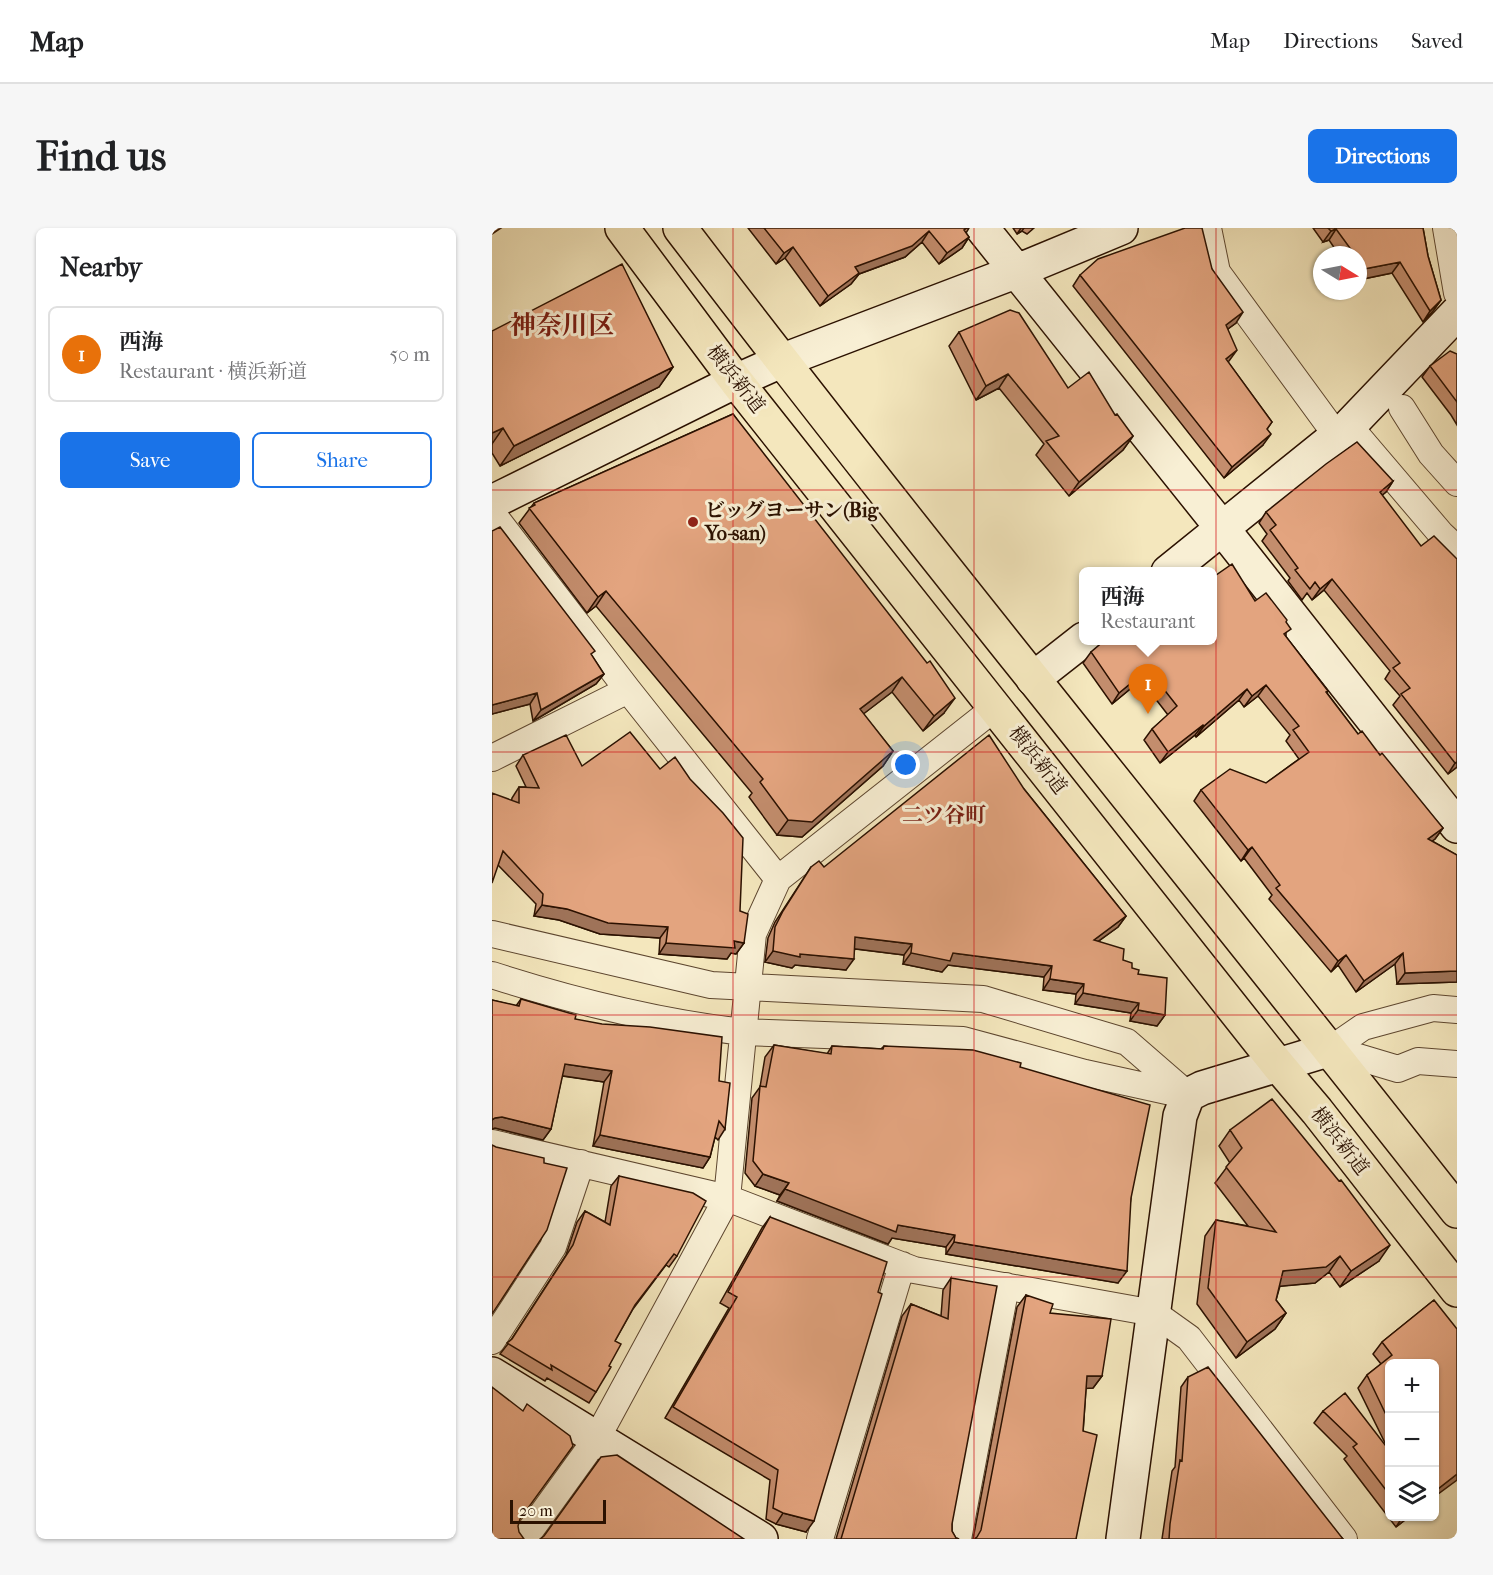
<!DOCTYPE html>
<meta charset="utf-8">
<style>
:root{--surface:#fff;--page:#f6f6f6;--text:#202124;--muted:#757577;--line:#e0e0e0;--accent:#1a73e8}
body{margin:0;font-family:"IM FELL French Canon","Noto Serif JP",serif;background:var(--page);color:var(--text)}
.controls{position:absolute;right:18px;bottom:18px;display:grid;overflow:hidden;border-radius:9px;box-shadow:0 2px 4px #0004}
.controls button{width:54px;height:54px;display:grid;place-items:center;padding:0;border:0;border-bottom:2px solid var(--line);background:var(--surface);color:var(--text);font:30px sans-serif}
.compass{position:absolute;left:821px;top:18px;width:54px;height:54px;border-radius:50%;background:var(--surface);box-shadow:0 2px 4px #0004;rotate:100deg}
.scale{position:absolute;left:18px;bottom:15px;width:96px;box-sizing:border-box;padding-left:6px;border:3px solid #2b1100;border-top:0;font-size:16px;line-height:21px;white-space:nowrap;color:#2b1100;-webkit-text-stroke:4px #f8efd4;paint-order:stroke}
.you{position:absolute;left:414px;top:537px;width:21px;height:21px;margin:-15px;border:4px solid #fff;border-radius:50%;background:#1a73e8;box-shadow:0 0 0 9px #1a73e833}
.badge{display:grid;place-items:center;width:39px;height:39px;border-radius:50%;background:var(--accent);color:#fff;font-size:20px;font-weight:700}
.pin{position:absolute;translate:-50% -50px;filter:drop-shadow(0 2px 3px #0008)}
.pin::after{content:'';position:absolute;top:32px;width:21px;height:18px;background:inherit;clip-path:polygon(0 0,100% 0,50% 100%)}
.popup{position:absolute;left:587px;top:339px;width:138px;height:78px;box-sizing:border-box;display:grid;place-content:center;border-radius:9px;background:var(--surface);filter:drop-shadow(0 2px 4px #0005);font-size:20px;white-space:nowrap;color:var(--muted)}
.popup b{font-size:22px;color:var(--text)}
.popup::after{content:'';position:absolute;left:50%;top:100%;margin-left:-12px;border:12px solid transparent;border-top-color:var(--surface)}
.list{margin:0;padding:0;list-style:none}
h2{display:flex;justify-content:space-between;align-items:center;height:78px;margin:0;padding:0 24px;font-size:26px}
h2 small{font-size:20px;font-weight:400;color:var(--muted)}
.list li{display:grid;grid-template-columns:39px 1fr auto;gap:18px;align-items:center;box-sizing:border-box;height:96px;margin:0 12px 12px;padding:0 12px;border:2px solid var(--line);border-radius:9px}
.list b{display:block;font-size:22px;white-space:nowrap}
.list p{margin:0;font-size:20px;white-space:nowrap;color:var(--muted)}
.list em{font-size:20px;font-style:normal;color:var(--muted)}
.actions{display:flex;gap:12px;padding:18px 24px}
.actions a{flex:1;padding:14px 0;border:2px solid var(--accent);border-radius:9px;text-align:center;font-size:21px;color:var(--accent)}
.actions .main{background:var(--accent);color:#fff}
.icon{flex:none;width:33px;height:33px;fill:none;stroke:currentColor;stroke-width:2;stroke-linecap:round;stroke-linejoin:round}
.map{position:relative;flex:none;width:965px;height:1311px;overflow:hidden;border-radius:9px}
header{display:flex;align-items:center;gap:36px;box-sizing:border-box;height:84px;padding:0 30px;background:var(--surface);border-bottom:2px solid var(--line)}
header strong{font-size:28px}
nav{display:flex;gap:33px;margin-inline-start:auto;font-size:21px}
.intro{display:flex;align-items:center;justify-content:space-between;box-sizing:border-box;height:144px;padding:0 36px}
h1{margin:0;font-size:42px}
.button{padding:15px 27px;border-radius:9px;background:var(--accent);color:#fff;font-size:21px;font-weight:700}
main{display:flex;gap:36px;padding:0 36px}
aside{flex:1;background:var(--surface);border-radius:9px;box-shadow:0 2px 4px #0004}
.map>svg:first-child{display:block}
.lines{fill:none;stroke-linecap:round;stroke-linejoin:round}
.street-casing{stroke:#5d462f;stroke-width:28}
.secondary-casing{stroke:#2b1100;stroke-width:36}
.highway-casing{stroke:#2b1100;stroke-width:36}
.street{stroke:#f8efd4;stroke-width:26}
.secondary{stroke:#f8efd4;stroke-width:33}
.highway{stroke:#f4e7bd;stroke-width:33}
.wall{fill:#c38d6d;stroke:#2b1100;stroke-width:1.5}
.shaded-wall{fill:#9f7359;stroke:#2b1100;stroke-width:1.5}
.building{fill:#e3a47f;stroke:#2b1100;stroke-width:1.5}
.grid{fill:none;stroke:#d62828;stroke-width:1.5;stroke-opacity:0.55}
.poi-dot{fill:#8f2418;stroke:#f8efd4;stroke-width:2}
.labels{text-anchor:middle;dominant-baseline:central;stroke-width:6;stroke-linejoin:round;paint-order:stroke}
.street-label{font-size:20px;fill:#2b1100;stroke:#f8efd4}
.poi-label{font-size:20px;font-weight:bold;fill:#2b1100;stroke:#f8efd4;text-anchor:start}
.neighbourhood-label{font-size:21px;font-weight:bold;fill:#7a1f14;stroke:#f8efd4}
.district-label{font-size:26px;font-weight:bold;fill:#7a1f14;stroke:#f8efd4}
</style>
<header>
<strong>Map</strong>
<nav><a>Map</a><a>Directions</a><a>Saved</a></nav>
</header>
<div class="intro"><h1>Find us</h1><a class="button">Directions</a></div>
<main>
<aside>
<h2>Nearby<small></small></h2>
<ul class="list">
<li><span class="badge" style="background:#e8710a">1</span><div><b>西海</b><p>Restaurant · 横浜新道</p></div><em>50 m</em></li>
</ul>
<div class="actions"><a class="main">Save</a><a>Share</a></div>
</aside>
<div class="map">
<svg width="965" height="1311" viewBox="0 0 965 1311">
<rect width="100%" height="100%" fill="#f4e7bd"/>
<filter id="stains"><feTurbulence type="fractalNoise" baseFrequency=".00333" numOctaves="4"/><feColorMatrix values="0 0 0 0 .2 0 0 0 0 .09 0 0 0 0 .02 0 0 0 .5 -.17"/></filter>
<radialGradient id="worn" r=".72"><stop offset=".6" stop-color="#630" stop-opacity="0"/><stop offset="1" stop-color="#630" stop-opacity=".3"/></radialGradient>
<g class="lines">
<defs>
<path id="street" d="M 716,0 L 725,44 L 845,208
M 954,0 L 965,65
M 910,180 L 939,226 L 965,255
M 857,198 L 949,306 L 965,321
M 0,285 L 136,462 L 286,651
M 0,530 L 136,462
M 0,706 L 219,757 L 491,771 L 635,814 L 696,867
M 0,747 C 81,773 166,794 251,804 L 471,812 L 593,845 L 693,867
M 839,821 L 871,799 L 941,780 L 965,782
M 839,821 L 906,841 L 926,833 L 965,836
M 0,915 L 235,970 L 422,1042 L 662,1085 L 697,1110 L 852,1311
M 0,1113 L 61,1019 L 89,935
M 32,1311 L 105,1210 L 235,970 L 261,706 L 286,651 L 504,479
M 328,1311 L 410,1037
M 466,1311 L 514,1058"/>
<path id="secondary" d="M 490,0 L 730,300 L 965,598
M 0,274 L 244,153 L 289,133 L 523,44 L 629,0
M 676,344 L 857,198 L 965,85
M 541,451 L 592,411
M 0,1146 L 269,1311
M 631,1311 L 688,888 L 696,867 L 710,860 L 839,821"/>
<path id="highway" d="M 130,0 L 244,153 L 786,837 L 825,883 L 965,1062
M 188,0 C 441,332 707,654 965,983"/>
</defs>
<!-- street casing -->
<use href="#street" class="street-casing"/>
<!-- secondary casing -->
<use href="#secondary" class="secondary-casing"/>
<!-- highway casing -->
<use href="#highway" class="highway-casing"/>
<!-- street -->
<use href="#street" class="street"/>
<!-- secondary -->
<use href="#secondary" class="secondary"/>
<!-- highway -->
<use href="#highway" class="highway"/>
</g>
<!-- wall -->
<path class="wall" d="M 256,0 L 477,0 L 474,5 L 477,9 L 470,20 L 447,36 L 430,14 L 413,29 L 367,46 L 359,56 L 328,78 L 293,30 L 284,36 Z
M 521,0 L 542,0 L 535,6 L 530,3 L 525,6 Z
M 821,0 L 931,0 L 936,28 L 949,72 L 941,83 L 931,94 L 900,45 L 866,52 L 866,27 L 847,27 L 837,12 L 831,14 Z
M 720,41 L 744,95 L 736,101 L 736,134 L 780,194 L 775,201 L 771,217 L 732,250 L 581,58 L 588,47 Z
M 0,103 L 181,139 L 167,159 L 8,238 L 0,225 Z
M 467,104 L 576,160 L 623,187 L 641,208 L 631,222 L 577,268 L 544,227 L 552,216 L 507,160 L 484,172 L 457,118 Z
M 965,126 L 965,197 L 959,187 L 930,149 L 938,138 Z
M 241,186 L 452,485 L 431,503 L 400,464 L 371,486 L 401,523 L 391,538 L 310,609 L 285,607 L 257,569 L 260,565 L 104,378 L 95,385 L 27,295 L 42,275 Z
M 901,253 L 894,264 L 890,267 L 965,539 L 956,546 L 901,477 L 908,468 L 893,451 L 898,443 L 832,362 L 820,372 L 815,365 L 810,372 L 796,353 L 798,350 L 770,313 L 775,306 L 767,295 L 774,284 Z
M 0,303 L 100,428 L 112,446 L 104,456 L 41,493 L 38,476 L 0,486 Z
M 763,373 L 794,394 L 794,409 L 836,463 L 835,465 L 866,506 L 888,527 L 951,600 L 943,611 L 940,613 L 965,627 L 965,754 L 905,756 L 903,736 L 864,764 L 846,737 L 839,744 L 777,671 L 780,667 L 752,630 L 749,633 L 702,573 L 709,562 L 774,555 L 807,531 L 794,513 L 798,507 L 766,468 L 752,479 L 747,472 L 704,509 L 703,507 L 668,535 L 652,512 L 660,501 L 676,487 L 649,452 L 620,476 L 591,435 L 599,424 L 720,412 Z
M 31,527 L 90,538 L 248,683 L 252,715 L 244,726 L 239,725 L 235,731 L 167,726 L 168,710 L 108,706 L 67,692 L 42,688 L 44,676 L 6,637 L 20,570 L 27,559 L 34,559 L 24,538 Z
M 532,561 L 634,688 L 626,699 L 607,713 L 646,746 L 673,787 L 665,798 L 638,793 L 639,785 L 583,776 L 584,766 L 551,762 L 552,749 L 456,737 L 450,744 L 411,736 L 412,727 L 363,721 L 354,742 L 303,737 L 300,740 L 273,734 L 276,710 L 283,694 L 319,639 L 332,639 Z
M 29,771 L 83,791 L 227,853 L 233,901 L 226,912 L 223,909 L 218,929 L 211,940 L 101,918 L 112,854 L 70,848 L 59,901 L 51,912 L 3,900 L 0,901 L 0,772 L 24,778 Z
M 282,817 L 335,826 L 340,818 L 389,821 L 392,818 L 528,839 L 639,970 L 626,1055 L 454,1026 L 454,1019 L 400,1010 L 396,1016 L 285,973 L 288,967 L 263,958 L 253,945 L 260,870 L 268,859 L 273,829 Z
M 738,902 L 887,1033 L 848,1059 L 837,1044 L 823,1055 L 788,1058 L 784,1072 L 794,1085 L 783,1101 L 744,1130 L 705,1076 L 713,1008 L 724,992 L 756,998 L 723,955 L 738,935 L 727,918 Z
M 127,948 L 185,1028 L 177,1039 L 174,1037 L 141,1081 L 123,1113 L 117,1138 L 104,1164 L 97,1175 L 55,1150 L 53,1153 L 8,1126 L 19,1112 L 74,1027 L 85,994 L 93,983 L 113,994 L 119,958 Z
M 278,989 L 314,1304 L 284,1296 L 274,1291 L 278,1252 L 173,1190 L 237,1080 L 228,1075 L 270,1000 Z
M 459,1050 L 460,1296 L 460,1303 L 464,1310 L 467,1311 L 344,1311 L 410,1088 L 419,1076 L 449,1088 L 451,1062 Z
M 534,1067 L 558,1085 L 610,1148 L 601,1160 L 594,1160 L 584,1311 L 481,1311 L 525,1079 Z
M 942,1072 L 897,1136 L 897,1288 L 918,1288 L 904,1299 L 852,1231 L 855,1228 L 822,1195 L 831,1183 L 895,1219 L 866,1160 L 875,1147 L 889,1136 L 881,1126 L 890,1114 Z
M 696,1149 L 851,1311 L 670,1311 L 680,1243 L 683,1239 L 689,1159 Z"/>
<!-- shaded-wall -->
<path class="shaded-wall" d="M 1,0 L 9,0 L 0,6 L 0,1 Z
M 529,0 L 532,0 L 530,3 L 525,6 Z
M 844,1 L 837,12 L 831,14 L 839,3 Z
M 437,3 L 430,14 L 413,29 L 367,46 L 359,56 L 328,78 L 336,68 L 363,39 Z
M 477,9 L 470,20 L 447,36 L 455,25 Z
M 301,19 L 293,30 L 284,36 L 292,25 Z
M 908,34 L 900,45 L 866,52 L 866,50 L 872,41 Z
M 949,72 L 941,83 L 931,94 L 938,83 Z
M 751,84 L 744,95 L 726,108 L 734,97 Z
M 745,122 L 737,133 L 727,142 L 734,131 Z
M 181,139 L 167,159 L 8,238 L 22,218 Z
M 516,146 L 507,160 L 484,172 L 494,158 Z
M 11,200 L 0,216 L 0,205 Z
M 779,206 L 771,217 L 732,250 L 740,239 Z
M 641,208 L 631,222 L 577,268 L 587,254 Z
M 901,253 L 894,264 L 881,275 L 888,264 Z
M 840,351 L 832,362 L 820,372 L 828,361 Z
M 114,363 L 104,378 L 95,385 L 106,369 Z
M 656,441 L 649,452 L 620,476 L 627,465 Z
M 112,446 L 104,456 L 41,493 L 49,482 Z
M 410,449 L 400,464 L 357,497 L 368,481 Z
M 774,457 L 766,468 L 752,479 L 760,468 Z
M 755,461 L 747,472 L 704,509 L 712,498 Z
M 45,465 L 38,476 L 0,486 L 0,477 Z
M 463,470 L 452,485 L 431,503 L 442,488 Z
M 711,497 L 703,507 L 668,535 L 676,524 Z
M 401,523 L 391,538 L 310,609 L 285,607 L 296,592 Z
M 965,534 L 965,539 L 956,546 L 963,535 Z
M 951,600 L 943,611 L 928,622 L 936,611 Z
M 760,619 L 752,630 L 749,633 L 756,622 Z
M 50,677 L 75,681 L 176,699 L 168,710 L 108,706 L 67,692 L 42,688 Z
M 634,688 L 626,699 L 594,722 L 602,712 Z
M 363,709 L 420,716 L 412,727 L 356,720 Z
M 242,713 L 252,715 L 244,726 L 239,725 L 235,731 L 167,726 L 174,715 Z
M 281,723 L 362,731 L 354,742 L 303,737 L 300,740 L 273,734 Z
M 419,725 L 461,725 L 560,738 L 552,749 L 456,737 L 450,744 L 411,736 Z
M 911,725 L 903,736 L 864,764 L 872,753 Z
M 854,727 L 846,737 L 839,744 L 846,733 Z
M 965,743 L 965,754 L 905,756 L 913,745 Z
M 558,751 L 592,756 L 584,766 L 551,762 Z
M 591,765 L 647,775 L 639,785 L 583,776 Z
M 646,782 L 673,787 L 665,798 L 638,793 Z
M 73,836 L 120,843 L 112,854 L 65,847 Z
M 10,889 L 59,901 L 51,912 L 3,900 L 0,901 L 0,892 L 3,890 Z
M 108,907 L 218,929 L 211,940 L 101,918 Z
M 271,946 L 297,955 L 288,967 L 263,958 Z
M 293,961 L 406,997 L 463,1007 L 454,1019 L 400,1010 L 396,1016 L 285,973 Z
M 462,1014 L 635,1043 L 626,1055 L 454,1026 Z
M 898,1017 L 887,1033 L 848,1059 L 859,1043 Z
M 848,1028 L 837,1044 L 823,1055 L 780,1059 L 791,1043 Z
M 794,1085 L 783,1101 L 744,1130 L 755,1114 Z
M 595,1148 L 610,1148 L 601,1160 L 586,1161 Z
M 965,1246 L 965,1252 L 942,1269 L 942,1264 Z
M 291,1285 L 322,1293 L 314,1304 L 284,1296 Z
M 911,1288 L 918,1288 L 904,1299 Z"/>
<!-- building -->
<path class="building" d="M 272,0 L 475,0 L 472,2 L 477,9 L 455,25 L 437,3 L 420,18 L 363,39 L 367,45 L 336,68 L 301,19 L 292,25 Z
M 693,0 L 710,0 L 720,41 L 751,84 L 734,97 L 745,122 L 734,131 L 780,194 L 775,201 L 779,206 L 740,239 L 588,47 L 606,31 Z
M 836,0 L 931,0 L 936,28 L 949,72 L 938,83 L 908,34 L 872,41 L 866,32 L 866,27 L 863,27 L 844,1 L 839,3 Z
M 130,36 L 181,139 L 22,218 L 11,200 L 0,205 L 0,103 Z
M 518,82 L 527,85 L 576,160 L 597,144 L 623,187 L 625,186 L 641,208 L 587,254 L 554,213 L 567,208 L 516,146 L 494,158 L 467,104 Z
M 958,123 L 965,126 L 965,174 L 938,138 Z
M 241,186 L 435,435 L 438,433 L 463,470 L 442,488 L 410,449 L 368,481 L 401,523 L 320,594 L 296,592 L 268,554 L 271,551 L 114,363 L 106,369 L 37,280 L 43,277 L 42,275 Z
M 865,214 L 901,253 L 888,264 L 929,318 L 942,308 L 965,331 L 965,534 L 963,535 L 909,466 L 918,460 L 901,440 L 908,435 L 840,351 L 828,361 L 823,354 L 818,361 L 803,342 L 806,340 L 778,302 L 784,297 L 774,284 L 834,236 Z
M 8,299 L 103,423 L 99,426 L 112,446 L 49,482 L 45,465 L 0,477 L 0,303 Z
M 740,336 L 763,373 L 774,365 L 795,392 L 794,394 L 799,401 L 792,406 L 836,463 L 834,464 L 866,506 L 870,503 L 888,527 L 890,525 L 951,600 L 936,611 L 965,627 L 965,743 L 913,745 L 911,725 L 872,753 L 854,727 L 846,733 L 784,660 L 788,657 L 760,619 L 756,622 L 709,562 L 738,541 L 774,555 L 817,524 L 801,502 L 807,498 L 774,457 L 760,468 L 755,461 L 712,498 L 711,497 L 676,524 L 660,501 L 685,478 L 656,441 L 627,465 L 599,424 L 613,412 L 720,412 L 720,350 Z
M 138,504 L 168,541 L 183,529 L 198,551 L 231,585 L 251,610 L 248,683 L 256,686 L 252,715 L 242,713 L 243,720 L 174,715 L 176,699 L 116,695 L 75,681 L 50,677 L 51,666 L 11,623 L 0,655 L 0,565 L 27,575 L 27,559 L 47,560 L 31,527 L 74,507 L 90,538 Z
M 497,507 L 532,561 L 634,688 L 602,712 L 632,721 L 631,732 L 640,735 L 640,740 L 647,742 L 646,746 L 675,750 L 673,787 L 646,782 L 647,775 L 591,765 L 592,756 L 558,751 L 560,738 L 461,725 L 458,733 L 419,725 L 420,716 L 363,709 L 362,731 L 308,726 L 308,729 L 281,723 L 283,699 L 291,683 L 319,639 L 327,633 L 332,639 Z
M 29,771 L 84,787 L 83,791 L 110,796 L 158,799 L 230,809 L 227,853 L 238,855 L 233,901 L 227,893 L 218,929 L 108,907 L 120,843 L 73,836 L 59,901 L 10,889 L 3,890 L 0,892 L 0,772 L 27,778 Z
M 282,817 L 339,826 L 340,818 L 391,821 L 392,818 L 481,822 L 529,835 L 528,839 L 658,877 L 639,970 L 635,1043 L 462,1014 L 463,1007 L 406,997 L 404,1004 L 293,961 L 297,955 L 271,946 L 261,933 L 268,858 L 274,859 Z
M 780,871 L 847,953 L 849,952 L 898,1017 L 859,1043 L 848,1028 L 834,1039 L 791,1043 L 784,1072 L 794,1085 L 755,1114 L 716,1060 L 724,992 L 784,1004 L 734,939 L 750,920 L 738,902 Z
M 0,917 L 4,919 L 52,930 L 52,935 L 75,940 L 55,1002 L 0,1086 Z
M 127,948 L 201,965 L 214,973 L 185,1028 L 182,1026 L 143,1077 L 123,1113 L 129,1116 L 117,1138 L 119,1139 L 104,1164 L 59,1137 L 60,1142 L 15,1115 L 20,1111 L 81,1017 L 93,983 L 118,997 Z
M 278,989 L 395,1034 L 386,1064 L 390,1066 L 322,1293 L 291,1285 L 281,1280 L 286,1242 L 181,1179 L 245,1069 L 236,1064 Z
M 459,1050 L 505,1058 L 460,1296 L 460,1303 L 464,1310 L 467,1311 L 349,1311 L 419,1076 L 456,1091 Z
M 534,1067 L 561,1076 L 558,1085 L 619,1091 L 610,1148 L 595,1148 L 591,1203 L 605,1207 L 584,1311 L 482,1311 L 485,1309 L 489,1302 Z
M 942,1072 L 965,1101 L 965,1246 L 942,1264 L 942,1136 L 897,1136 L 897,1193 L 875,1147 L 900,1127 L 890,1114 Z
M 716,1139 L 851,1311 L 677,1311 L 678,1296 L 688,1232 L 690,1233 L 696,1149 Z
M 0,1159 L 31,1183 L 35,1176 L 78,1208 L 81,1218 L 28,1291 L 26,1298 L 27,1304 L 32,1311 L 0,1311 Z
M 853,1165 L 897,1222 L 897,1266 L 861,1219 L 865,1216 L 831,1183 Z
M 125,1227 L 252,1311 L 48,1311 L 52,1308 L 109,1229 Z"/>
<!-- grid -->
<path class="grid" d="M 241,0 L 241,1311M 482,0 L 482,1311M 724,0 L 724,1311M 0,262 L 965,262M 0,524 L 965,524M 0,787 L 965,787M 0,1049 L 965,1049"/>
<!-- markers -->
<circle class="poi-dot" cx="201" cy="294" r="6"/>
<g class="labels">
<!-- street labels -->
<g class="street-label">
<text transform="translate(244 151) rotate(52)">横浜新道</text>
<text transform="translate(546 532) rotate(52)">横浜新道</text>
<text transform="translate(848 913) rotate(52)">横浜新道</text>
</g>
<!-- poi labels -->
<g class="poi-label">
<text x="213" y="282">ビッグヨーサン(Big<tspan x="213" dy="23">Yo-san)</tspan></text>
</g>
<!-- neighbourhood labels -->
<g class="neighbourhood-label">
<text x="452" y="587">二ツ谷町</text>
</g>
<!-- district labels -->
<g class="district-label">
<text x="70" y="97">神奈川区</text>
</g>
</g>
<rect width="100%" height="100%" filter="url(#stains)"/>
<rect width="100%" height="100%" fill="url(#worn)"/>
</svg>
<div class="controls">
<button>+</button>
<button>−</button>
<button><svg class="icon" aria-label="layers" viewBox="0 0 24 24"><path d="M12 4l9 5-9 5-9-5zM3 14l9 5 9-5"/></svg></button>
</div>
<svg class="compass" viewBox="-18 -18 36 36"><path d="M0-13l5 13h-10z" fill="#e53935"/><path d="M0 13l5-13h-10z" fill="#757577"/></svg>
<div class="scale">20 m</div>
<div class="you"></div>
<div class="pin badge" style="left:656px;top:486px;background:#e8710a">1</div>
<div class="popup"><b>西海</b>Restaurant</div>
</div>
</main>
